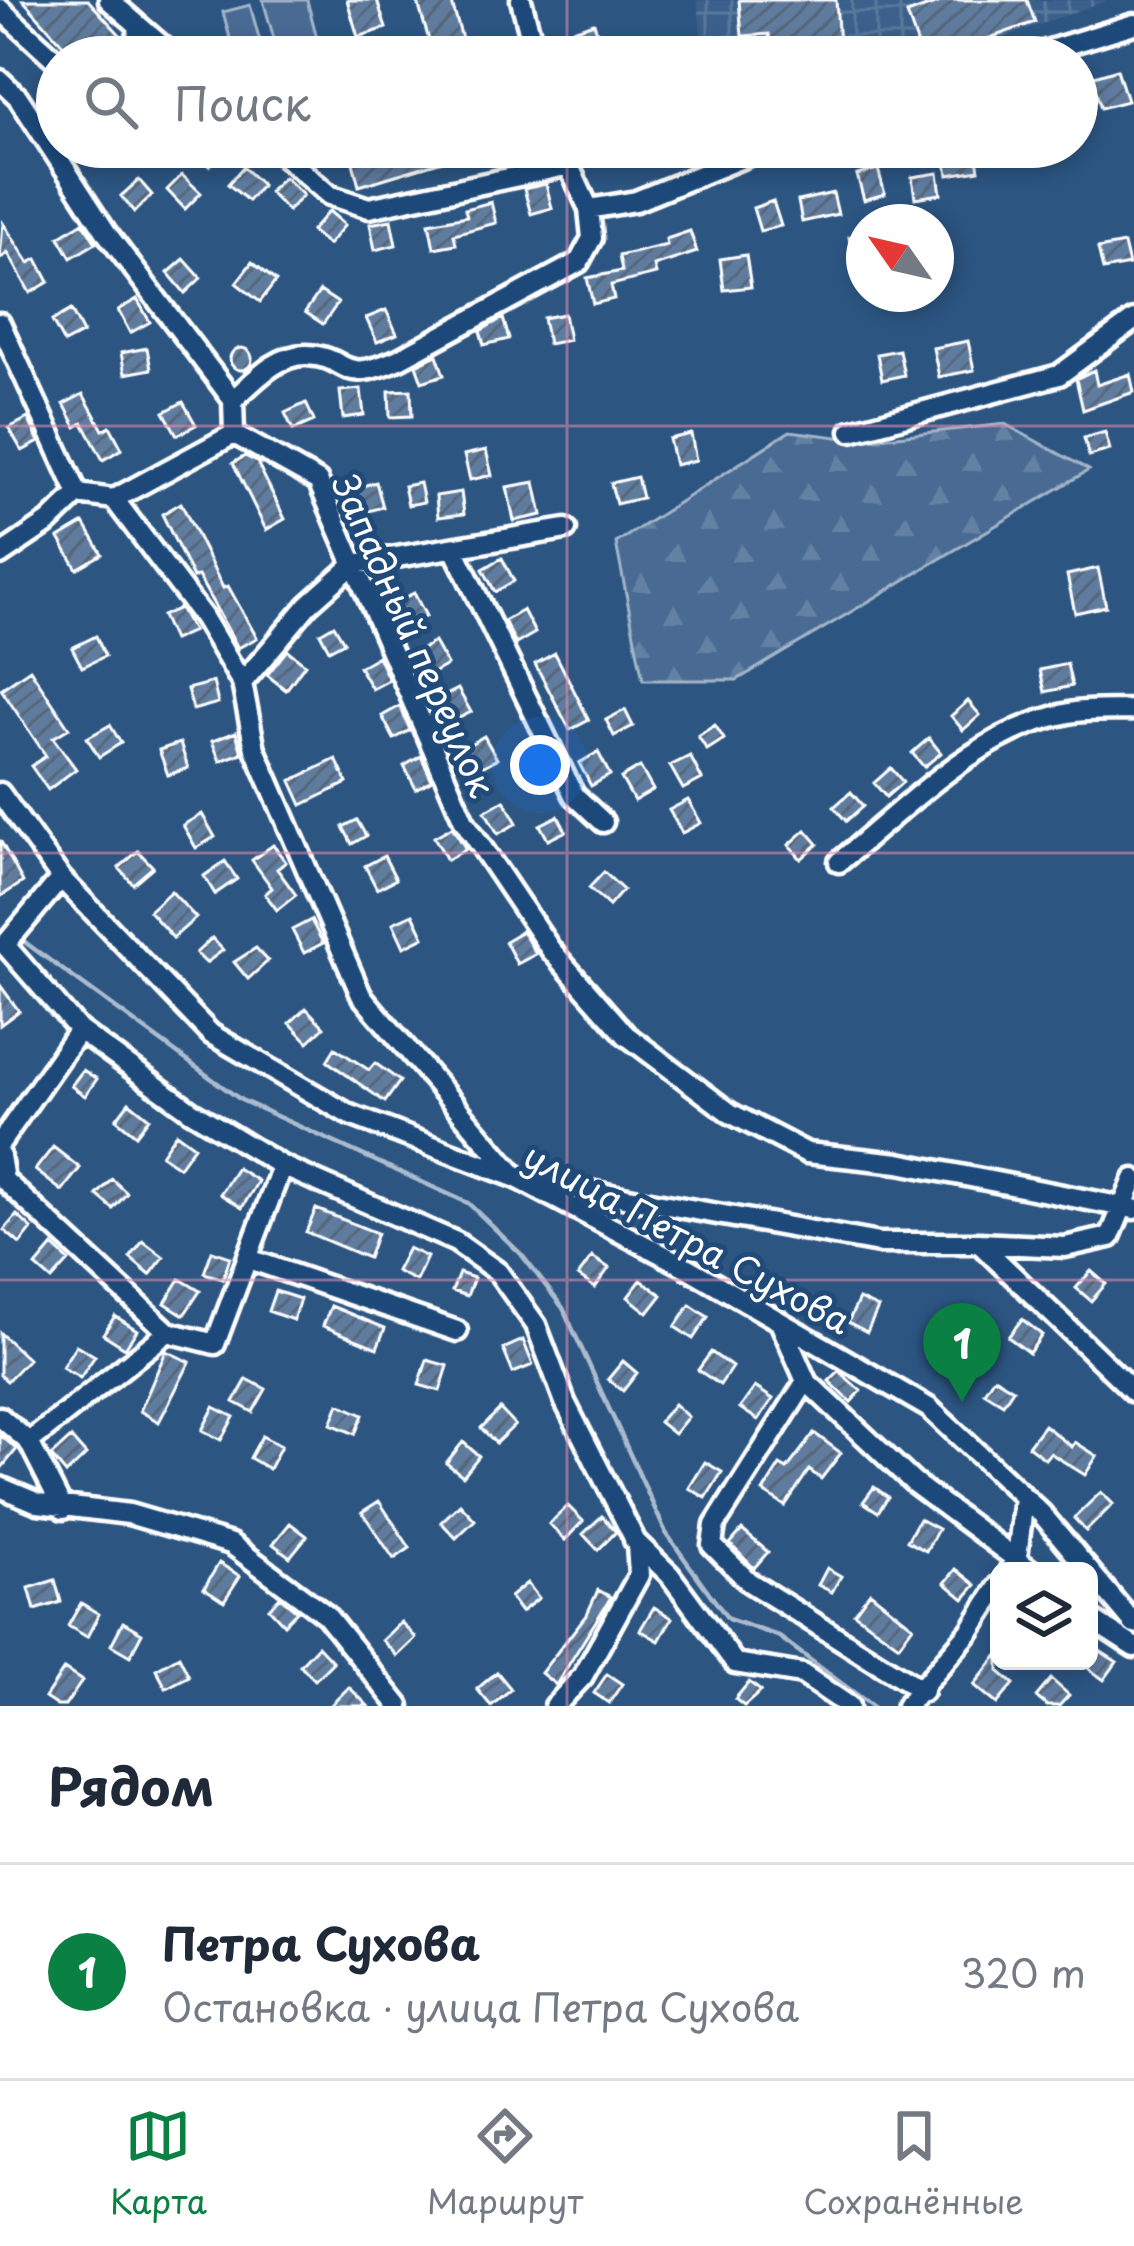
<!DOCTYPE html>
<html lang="ru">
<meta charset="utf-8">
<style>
:root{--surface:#fff;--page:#f2f2f3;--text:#1f2937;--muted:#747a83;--line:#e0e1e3;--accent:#0b8043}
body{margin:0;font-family:"Playpen Sans",sans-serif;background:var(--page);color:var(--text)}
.controls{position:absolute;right:36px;bottom:36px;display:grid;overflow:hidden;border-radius:18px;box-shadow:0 6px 18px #0003}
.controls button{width:108px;height:108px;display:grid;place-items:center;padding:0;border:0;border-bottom:3px solid var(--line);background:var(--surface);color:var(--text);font:60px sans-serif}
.compass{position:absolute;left:846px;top:204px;width:108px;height:108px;border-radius:50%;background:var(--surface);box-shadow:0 6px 18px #0003;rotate:304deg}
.you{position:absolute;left:540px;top:765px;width:42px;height:42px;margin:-30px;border:9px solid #fff;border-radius:50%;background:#1a73e8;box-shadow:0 0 0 18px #1a73e833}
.badge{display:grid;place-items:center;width:78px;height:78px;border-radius:50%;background:var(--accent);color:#fff;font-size:39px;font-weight:700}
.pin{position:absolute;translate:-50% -99px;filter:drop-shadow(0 3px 6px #0008)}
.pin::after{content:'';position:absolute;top:63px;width:42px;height:36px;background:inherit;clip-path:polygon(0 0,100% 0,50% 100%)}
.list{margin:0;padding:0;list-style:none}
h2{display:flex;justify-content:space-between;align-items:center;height:156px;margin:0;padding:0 48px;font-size:51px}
h2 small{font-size:39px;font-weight:400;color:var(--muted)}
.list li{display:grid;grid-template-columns:78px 1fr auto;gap:36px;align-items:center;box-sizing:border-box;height:216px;padding:0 48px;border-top:3px solid var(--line)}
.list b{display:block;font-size:45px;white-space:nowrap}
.list p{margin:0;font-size:39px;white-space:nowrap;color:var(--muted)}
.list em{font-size:39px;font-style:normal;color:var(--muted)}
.icon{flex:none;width:66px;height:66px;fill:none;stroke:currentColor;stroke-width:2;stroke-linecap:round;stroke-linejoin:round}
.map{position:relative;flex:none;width:1134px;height:1706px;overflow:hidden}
.search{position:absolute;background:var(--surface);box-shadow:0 6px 18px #0003;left:36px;right:36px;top:36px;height:132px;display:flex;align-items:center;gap:30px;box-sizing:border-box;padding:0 42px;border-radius:66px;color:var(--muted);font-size:45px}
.sheet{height:372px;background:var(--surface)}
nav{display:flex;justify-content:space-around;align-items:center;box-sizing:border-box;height:168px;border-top:3px solid var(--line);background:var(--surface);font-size:33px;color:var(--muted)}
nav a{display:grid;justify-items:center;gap:6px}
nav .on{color:var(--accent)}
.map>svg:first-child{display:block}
.industrial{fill:url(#industrial-grid)}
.forest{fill:url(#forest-firs);stroke:#a4b5c8;stroke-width:3}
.park{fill:#486b92;stroke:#a4b5c8;stroke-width:3}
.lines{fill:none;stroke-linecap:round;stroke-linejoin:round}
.stream{stroke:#acbcce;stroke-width:4.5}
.building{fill:url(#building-hatch);stroke:#fff;stroke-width:3}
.minor-casing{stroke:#fff;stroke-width:27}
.minor{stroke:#1f4a7a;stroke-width:18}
.grid{fill:none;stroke:#e08cad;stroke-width:3;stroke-opacity:0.55}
.labels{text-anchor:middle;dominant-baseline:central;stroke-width:10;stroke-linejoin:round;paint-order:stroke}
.street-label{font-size:36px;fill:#fff;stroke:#1f4a7a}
</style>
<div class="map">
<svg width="1134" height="1706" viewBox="0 0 1134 1706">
<defs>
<pattern id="industrial-grid" width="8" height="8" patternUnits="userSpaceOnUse" patternTransform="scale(3)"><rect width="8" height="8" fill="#3b618b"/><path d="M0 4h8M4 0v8" fill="none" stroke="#58799c"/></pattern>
<pattern id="forest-firs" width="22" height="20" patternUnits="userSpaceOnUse" patternTransform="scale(3)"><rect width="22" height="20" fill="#486b92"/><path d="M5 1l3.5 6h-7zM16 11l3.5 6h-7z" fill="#6381a2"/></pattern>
<pattern id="building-hatch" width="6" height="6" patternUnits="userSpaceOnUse" patternTransform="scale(3)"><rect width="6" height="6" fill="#5e7c9f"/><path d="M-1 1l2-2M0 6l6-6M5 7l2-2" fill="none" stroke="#56667a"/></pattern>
</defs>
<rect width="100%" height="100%" fill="#2c5582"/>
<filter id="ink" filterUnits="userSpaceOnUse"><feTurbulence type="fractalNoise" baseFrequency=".00833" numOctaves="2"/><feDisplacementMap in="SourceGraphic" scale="24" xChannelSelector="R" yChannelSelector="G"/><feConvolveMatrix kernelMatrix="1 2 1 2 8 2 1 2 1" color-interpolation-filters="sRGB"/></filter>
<g filter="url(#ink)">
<!-- industrial -->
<path class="industrial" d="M 697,0 L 1108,0 L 949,57 L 704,57 Z"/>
<!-- forest -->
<path class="forest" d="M 1005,424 L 1089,470 L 737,680 L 643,680 L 616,543 L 790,431 L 861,440 Z"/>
<!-- park -->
<path class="park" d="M 263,0 L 307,0 L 318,42 L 278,53 Z
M 250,5 L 264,56 L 235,57 L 223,12 Z"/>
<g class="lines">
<!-- stream -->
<path class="stream" d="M 26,943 L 241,1100 L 468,1203 L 521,1254 L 563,1308 L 666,1533 L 728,1619 L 778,1636 L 872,1706"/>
</g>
<!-- building -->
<path class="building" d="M 23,0 L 88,0 L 123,38 L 121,45 L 106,57 L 74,57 Z
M 347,0 L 377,0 L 386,28 L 358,37 Z
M 417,0 L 451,0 L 465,49 L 434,57 Z
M 739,0 L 836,0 L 839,45 L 852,44 L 854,57 L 771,57 L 769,34 L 742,36 Z
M 946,0 L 1027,0 L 1035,22 L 936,57 L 922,57 L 907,14 Z
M 594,23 L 602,48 L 582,55 L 573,30 Z
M 1117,69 L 1127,101 L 1101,108 L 1091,77 Z
M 187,147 L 226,147 L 210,166 Z
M 422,147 L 476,151 L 359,186 L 352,159 Z
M 975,147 L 979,170 L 948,175 L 944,150 Z
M 243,167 L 262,185 L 248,201 L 228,184 Z
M 878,169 L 885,194 L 864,200 L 857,175 Z
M 938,173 L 941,194 L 915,198 L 912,177 Z
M 182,175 L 201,193 L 185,209 L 167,190 Z
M 284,177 L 303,195 L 288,211 L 269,192 Z
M 139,180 L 152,195 L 134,212 L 121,196 Z
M 546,184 L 552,208 L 531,214 L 524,189 Z
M 833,193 L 838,214 L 802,222 L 798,201 Z
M 773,201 L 781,226 L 760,231 L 753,208 Z
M 491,202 L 496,223 L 454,234 L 456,244 L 434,248 L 429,223 L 467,216 L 465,209 Z
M 329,211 L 345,225 L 328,245 L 311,231 Z
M 391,220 L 396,245 L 375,250 L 370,224 Z
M 83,222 L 96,243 L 71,258 L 59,237 Z
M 3,223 L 29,263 L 37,259 L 49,282 L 30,293 L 8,253 L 0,259 Z
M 690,231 L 697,252 L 654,266 L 656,274 L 611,285 L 614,299 L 593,304 L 587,278 L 622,271 L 619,256 L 667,245 L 666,239 Z
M 864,234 L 864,256 L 853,258 L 849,237 Z
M 1124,244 L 1129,265 L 1103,270 L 1098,249 Z
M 746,255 L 751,287 L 724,290 L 720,259 Z
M 184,259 L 201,278 L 185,293 L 168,273 Z
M 252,262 L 276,281 L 260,302 L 236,283 Z
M 320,291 L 338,303 L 323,324 L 305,312 Z
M 137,299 L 150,322 L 130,333 L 118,310 Z
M 71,310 L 83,333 L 64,343 L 52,321 Z
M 386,310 L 397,334 L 377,342 L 366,318 Z
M 564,314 L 569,340 L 548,344 L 543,318 Z
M 503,318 L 509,339 L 484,345 L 480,331 Z
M 968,341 L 974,370 L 939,377 L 933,348 Z
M 147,348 L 151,369 L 125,374 L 121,353 Z
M230 359a11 11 0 1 1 22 0a11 11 0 1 1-22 0Z
M 899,350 L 904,375 L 882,380 L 877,354 Z
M 437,355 L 444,375 L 422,382 L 416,365 Z
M 1094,370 L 1097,385 L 1130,374 L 1134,392 L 1083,410 L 1076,379 Z
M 361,389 L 364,415 L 343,418 L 340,391 Z
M 411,390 L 412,416 L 390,417 L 389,391 Z
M 83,394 L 103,430 L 110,426 L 122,449 L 103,460 L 83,423 L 76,427 L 64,404 Z
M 183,402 L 196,425 L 177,435 L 164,412 Z
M 306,403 L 314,421 L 293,430 L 285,413 Z
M 28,418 L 39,442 L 22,451 L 9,428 Z
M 1105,432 L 1110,450 L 1089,456 L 1084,438 Z
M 691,434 L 696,460 L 675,465 L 669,439 Z
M 486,450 L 492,475 L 470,480 L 464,455 Z
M 245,456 L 257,462 L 285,519 L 266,530 L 233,463 Z
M 637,477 L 642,498 L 616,504 L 611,483 Z
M 376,482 L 383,507 L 362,513 L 355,488 Z
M 535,482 L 542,515 L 514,521 L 507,487 Z
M 420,483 L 424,502 L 408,505 L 404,486 Z
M 461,492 L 464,514 L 438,517 L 436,496 Z
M 181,503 L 223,588 L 228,586 L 257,638 L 238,648 L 198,576 L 193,578 L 162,514 Z
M 84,523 L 102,554 L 77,569 L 59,538 Z
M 502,558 L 514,581 L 495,592 L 483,569 Z
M 1098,568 L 1106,606 L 1075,613 L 1067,575 Z
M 414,593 L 426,616 L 407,626 L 394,603 Z
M 180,608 L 193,631 L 173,640 L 162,616 Z
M 523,610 L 535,633 L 516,644 L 504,621 Z
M 334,625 L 344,642 L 329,650 L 320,633 Z
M 96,636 L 105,656 L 82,667 L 72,648 Z
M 434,642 L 447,665 L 427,676 L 415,653 Z
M 287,650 L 305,664 L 286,690 L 267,675 Z
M 555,653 L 589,720 L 570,730 L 535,664 Z
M 378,656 L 389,680 L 372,689 L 359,667 Z
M 1067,664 L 1072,686 L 1045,692 L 1040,670 Z
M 30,669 L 69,728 L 53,738 L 76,769 L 48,790 L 31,766 L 46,756 L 1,689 Z
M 213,682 L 218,703 L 193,710 L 187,689 Z
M 458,689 L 471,712 L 451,722 L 439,699 Z
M 968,701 L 980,715 L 963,730 L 951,716 Z
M 400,706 L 410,730 L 394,739 L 382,716 Z
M 625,710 L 633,726 L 614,736 L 606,720 Z
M 110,725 L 121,743 L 99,757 L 87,738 Z
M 715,725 L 724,739 L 707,750 L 698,736 Z
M 236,732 L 242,753 L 220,761 L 212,741 Z
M 484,736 L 497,759 L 478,769 L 465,747 Z
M 929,738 L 941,753 L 924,767 L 912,753 Z
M 180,743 L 188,768 L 168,775 L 159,750 Z
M 598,752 L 610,775 L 591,786 L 579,763 Z
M 421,756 L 432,780 L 416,789 L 404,766 Z
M 690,756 L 702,779 L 683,789 L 670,766 Z
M 336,759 L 347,783 L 302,805 L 291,781 Z
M 640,767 L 653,790 L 634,801 L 621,778 Z
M 891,768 L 903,782 L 886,797 L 874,783 Z
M 851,792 L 863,806 L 846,821 L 834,807 Z
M 504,800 L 517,823 L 498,834 L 485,811 Z
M 688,800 L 701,823 L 682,833 L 669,810 Z
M 202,814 L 215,837 L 196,848 L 183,825 Z
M 558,816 L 566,831 L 548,840 L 540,825 Z
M 357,820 L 366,836 L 352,844 L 343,827 Z
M 452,827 L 466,849 L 447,860 L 434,837 Z
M 806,830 L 818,844 L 801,859 L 789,845 Z
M 0,840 L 23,882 L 0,897 Z
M 273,845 L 286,862 L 277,869 L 296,895 L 277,910 L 265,894 L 272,888 L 252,860 Z
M 138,851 L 153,867 L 133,884 L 119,868 Z
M 384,856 L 396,879 L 377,889 L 365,866 Z
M 225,861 L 237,879 L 215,894 L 204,876 Z
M 604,872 L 623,890 L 609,906 L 589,888 Z
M 171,891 L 196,918 L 173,938 L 149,911 Z
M 413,914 L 424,937 L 404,947 L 393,923 Z
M 311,920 L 323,943 L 304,953 L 292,930 Z
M 522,931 L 536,954 L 517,964 L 505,941 Z
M 212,938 L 223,950 L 206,963 L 196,953 Z
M 256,948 L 268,961 L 248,979 L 234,962 Z
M 0,985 L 19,1011 L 0,1025 Z
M 306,1008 L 324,1027 L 308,1042 L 290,1023 Z
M 335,1048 L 369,1070 L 375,1063 L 400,1081 L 385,1102 L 327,1061 Z
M 83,1070 L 97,1079 L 85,1096 L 71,1086 Z
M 129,1102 L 149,1118 L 136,1135 L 116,1119 Z
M 176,1133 L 194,1146 L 179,1167 L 161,1155 Z
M 53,1147 L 80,1168 L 62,1191 L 35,1170 Z
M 237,1168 L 258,1181 L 242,1208 L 220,1194 Z
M 112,1179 L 127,1193 L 113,1209 L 97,1195 Z
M 316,1209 L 377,1233 L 368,1258 L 306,1232 Z
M 17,1215 L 32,1229 L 20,1244 L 4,1230 Z
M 143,1241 L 164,1257 L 150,1275 L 130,1258 Z
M 53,1246 L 69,1261 L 52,1280 L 36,1266 Z
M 408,1248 L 427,1257 L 416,1281 L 396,1271 Z
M 212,1251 L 230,1257 L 223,1279 L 204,1273 Z
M 592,1257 L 609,1268 L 595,1288 L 578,1276 Z
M 1091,1271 L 1106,1284 L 1091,1301 L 1076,1288 Z
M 459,1273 L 474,1278 L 467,1296 L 452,1291 Z
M 180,1279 L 200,1291 L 184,1315 L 165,1303 Z
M 641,1280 L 662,1295 L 648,1313 L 628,1297 Z
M 275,1291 L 300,1299 L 293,1320 L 268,1311 Z
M 859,1299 L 878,1308 L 867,1332 L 848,1322 Z
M 690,1305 L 708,1317 L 693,1339 L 675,1327 Z
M 331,1306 L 385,1328 L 377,1348 L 323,1326 Z
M 115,1316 L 137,1330 L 125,1348 L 103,1334 Z
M 1022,1319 L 1042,1335 L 1029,1353 L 1008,1337 Z
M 0,1333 L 28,1359 L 7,1381 L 0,1375 Z
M 523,1340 L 533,1365 L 513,1373 L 503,1349 Z
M 76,1345 L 95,1356 L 80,1378 L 62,1367 Z
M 166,1351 L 190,1362 L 159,1422 L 140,1411 Z
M 711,1352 L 732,1367 L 720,1385 L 698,1370 Z
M 427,1360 L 448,1366 L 440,1391 L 419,1385 Z
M 623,1361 L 637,1373 L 623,1391 L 608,1379 Z
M 839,1371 L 861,1391 L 851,1402 L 829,1381 Z
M 994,1377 L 1013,1389 L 1003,1404 L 984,1392 Z
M 247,1379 L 266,1389 L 253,1412 L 234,1402 Z
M 755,1387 L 773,1399 L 758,1420 L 740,1408 Z
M 339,1404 L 363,1415 L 355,1434 L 331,1424 Z
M 674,1404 L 688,1417 L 674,1434 L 659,1422 Z
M 214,1407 L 234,1417 L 221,1440 L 202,1430 Z
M 500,1409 L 515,1425 L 496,1443 L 481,1428 Z
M 1044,1425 L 1072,1447 L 1075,1442 L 1097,1456 L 1085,1475 L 1050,1453 L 1045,1459 L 1028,1446 Z
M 814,1433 L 841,1453 L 821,1479 L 809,1470 L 785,1506 L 763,1492 L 780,1465 L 787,1469 Z
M 0,1435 L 17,1449 L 0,1470 Z
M 262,1436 L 281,1446 L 269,1469 L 250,1458 Z
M 71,1438 L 86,1455 L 66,1474 L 51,1456 Z
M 463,1442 L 479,1456 L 463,1476 L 446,1463 Z
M 705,1462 L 722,1472 L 706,1498 L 689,1488 Z
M 874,1487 L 888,1497 L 878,1512 L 863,1502 Z
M 1101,1492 L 1113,1504 L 1086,1531 L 1074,1518 Z
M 379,1501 L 410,1548 L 394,1559 L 362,1512 Z
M 460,1504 L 475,1520 L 456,1538 L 441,1522 Z
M 568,1506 L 583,1521 L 565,1540 L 549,1524 Z
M 602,1516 L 616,1532 L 598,1550 L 583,1534 Z
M 919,1519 L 938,1529 L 926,1551 L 907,1541 Z
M 290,1523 L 307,1536 L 290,1557 L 273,1544 Z
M 742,1530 L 768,1552 L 754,1568 L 730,1544 Z
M 219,1563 L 240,1576 L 224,1601 L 204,1588 Z
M 827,1568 L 841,1576 L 832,1592 L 818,1585 Z
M 956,1569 L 976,1585 L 964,1599 L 945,1583 Z
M 55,1580 L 61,1602 L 35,1610 L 29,1588 Z
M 527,1583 L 539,1598 L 521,1612 L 510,1597 Z
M 598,1590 L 611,1597 L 556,1685 L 541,1673 L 587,1614 Z
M 870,1592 L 913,1626 L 899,1645 L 854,1613 Z
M 280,1597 L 297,1611 L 284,1624 L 269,1608 Z
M 81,1603 L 99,1614 L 87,1637 L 68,1626 Z
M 654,1607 L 672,1618 L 659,1641 L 640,1630 Z
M 123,1622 L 142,1633 L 130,1656 L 111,1645 Z
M 401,1622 L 416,1638 L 397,1656 L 382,1640 Z
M 1089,1644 L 1117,1662 L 1104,1680 L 1089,1669 Z
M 318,1646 L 333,1662 L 315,1680 L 300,1665 Z
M 999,1654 L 999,1671 L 1014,1684 L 997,1704 L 974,1685 Z
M 179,1656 L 189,1676 L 166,1688 L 156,1669 Z
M 64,1669 L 82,1681 L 65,1706 L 57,1706 L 45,1698 Z
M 497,1672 L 511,1689 L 491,1706 L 477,1689 Z
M 607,1674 L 622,1684 L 609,1703 L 594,1693 Z
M 1051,1679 L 1069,1695 L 1059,1706 L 1047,1706 L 1036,1697 Z
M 749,1682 L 761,1691 L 744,1706 L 735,1699 Z
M 349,1687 L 368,1706 L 330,1706 Z"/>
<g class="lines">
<defs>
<path id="minor" d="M 109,0 L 175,57
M 521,0 L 536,57
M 0,9 L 57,61
M 132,57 L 139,29
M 1027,57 L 1134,24
M 0,80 L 18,97 L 108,235 L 233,400 L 234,434 L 318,481 L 464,821 L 551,950 L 626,1035 L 730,1113 L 807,1153 L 899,1163 L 1134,1209
M 274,147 L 329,195 L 369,208 L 565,166
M 560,147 L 589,209
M 0,323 L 78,494
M 233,400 C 253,382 277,354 307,355 C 352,357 336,386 399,359 L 579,262 L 592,238 L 589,209 L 636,201 L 769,147
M 851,431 L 1059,375 L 1134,320
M 114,499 L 203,617 L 242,683 L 255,749 L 361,995 L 517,1178 L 879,1243 L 979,1243 L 1134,1392
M 454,549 L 574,795 L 603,822
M 0,555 L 49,522 L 78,494 L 114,499 L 234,434
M 242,683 L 308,605 L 354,564 L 566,529
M 0,793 L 61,878 L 211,1034 L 348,1114 L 517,1178 L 686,1267 L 929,1408 L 1041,1513 L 1134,1624
M 839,862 C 908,806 979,730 1069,713 C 1090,709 1113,711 1134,710
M 61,878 L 5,945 L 79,1030 L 191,1111 L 282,1166 L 456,1242 L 498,1272 L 536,1325 L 565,1402 L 637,1544 L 639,1575 L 583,1676 L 555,1706
M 0,1143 L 79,1030
M 0,1156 L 4,1180 L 168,1332 L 215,1344 L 282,1166
M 979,1243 L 1065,1247 L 1110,1237 L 1134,1179
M 249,1259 L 457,1331
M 780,1322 L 806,1381 L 914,1483 L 1032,1571
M 806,1381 L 715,1525 L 712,1545 L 749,1582 L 923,1691
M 0,1417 L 29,1442 L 63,1509
M 29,1442 L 168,1332
M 0,1487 L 38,1503 L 129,1514 L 231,1544 L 326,1615 L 399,1706
M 634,1540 L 670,1575 L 735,1663 L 802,1674 L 849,1706
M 1009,1571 L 1017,1558 L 1024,1497
M 1089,1618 L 1134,1647
M 906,1706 L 970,1631 L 999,1586"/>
</defs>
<!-- minor casing -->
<use href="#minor" class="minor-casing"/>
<!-- minor -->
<use href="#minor" class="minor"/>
</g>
</g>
<!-- grid -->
<path class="grid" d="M 567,0 L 567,57M 567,147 L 567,1706M 0,426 L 1134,426M 0,853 L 1134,853M 0,1280 L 1134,1280"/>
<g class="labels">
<!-- street labels -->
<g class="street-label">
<text transform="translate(415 635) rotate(66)">Западный переулок</text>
<text transform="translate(688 1237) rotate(28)">улица Петра Сухова</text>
</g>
</g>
</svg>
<div class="controls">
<button><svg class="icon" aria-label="layers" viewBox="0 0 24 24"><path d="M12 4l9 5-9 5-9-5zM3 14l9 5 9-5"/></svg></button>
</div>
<svg class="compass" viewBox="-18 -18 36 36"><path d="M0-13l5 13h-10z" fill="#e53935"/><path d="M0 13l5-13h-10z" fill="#747a83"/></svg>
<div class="you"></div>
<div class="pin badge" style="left:962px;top:1402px">1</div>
<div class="search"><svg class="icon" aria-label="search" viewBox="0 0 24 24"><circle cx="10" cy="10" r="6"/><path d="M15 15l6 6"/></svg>Поиск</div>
</div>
<section class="sheet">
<h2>Рядом<small></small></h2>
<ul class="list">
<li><span class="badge">1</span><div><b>Петра Сухова</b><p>Остановка · улица Петра Сухова</p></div><em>320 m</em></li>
</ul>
</section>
<nav>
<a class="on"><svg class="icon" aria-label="map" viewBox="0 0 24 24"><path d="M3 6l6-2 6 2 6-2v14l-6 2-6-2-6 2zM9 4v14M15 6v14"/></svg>Карта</a>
<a><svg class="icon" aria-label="directions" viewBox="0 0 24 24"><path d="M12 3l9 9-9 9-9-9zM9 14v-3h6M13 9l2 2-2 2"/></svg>Маршрут</a>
<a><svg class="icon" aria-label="saved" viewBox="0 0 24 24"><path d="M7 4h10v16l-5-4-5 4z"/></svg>Сохранённые</a>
</nav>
